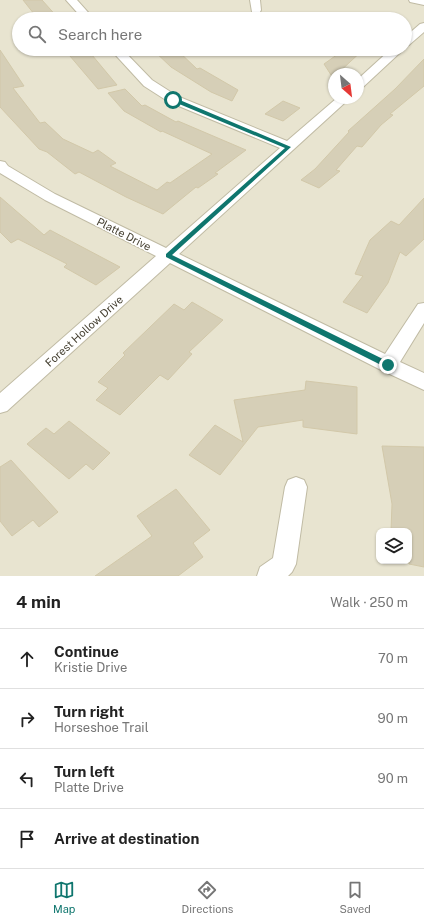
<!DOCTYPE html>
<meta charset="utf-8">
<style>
:root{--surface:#fff;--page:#f6f6f6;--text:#222;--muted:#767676;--line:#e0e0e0;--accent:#0f766e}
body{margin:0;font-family:"Public Sans",sans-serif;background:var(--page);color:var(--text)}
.controls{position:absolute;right:12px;bottom:12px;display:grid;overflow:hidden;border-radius:8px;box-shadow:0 1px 3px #0004}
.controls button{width:36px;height:36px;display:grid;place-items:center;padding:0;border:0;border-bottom:1px solid var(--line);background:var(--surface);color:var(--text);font:20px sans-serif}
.compass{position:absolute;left:328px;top:68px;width:36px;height:36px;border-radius:50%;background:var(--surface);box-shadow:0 1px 3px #0004;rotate:152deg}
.stop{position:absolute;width:12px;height:12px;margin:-9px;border:3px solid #0f766e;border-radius:50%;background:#fff}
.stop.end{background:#0f766e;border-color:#fff;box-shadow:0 1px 4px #0008}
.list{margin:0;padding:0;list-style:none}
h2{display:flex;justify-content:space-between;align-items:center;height:52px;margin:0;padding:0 16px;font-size:17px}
h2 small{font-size:13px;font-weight:400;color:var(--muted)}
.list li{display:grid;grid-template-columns:26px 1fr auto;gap:12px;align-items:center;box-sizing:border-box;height:60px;padding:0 16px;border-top:1px solid var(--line)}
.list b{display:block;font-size:15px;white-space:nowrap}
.list p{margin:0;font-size:13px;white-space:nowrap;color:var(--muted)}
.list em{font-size:13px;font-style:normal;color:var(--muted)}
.icon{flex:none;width:22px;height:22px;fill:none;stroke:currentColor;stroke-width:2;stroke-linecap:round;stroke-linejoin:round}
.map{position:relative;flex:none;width:424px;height:576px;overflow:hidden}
.search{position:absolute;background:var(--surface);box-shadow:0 1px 3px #0004;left:12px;right:12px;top:12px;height:44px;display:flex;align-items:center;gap:10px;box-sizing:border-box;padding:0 14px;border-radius:22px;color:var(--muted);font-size:15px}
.sheet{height:292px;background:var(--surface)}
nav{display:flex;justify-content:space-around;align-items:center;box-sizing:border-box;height:56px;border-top:1px solid var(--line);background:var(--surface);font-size:11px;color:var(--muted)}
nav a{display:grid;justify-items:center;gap:2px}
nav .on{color:var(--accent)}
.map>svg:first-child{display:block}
.residential{fill:#e8e4d0;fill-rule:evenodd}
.building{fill:#d6cfb7;stroke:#d2c8a9}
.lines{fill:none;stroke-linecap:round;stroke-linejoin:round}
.minor-casing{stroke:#c0bba4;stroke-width:2}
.minor{fill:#fff;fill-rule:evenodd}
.route{fill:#0f766e}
.labels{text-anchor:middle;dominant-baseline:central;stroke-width:3;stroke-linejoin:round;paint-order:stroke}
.street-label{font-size:11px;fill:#464132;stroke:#fff}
</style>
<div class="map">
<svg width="424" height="576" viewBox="0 0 424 576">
<rect width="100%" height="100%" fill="#f4f1e3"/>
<!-- residential -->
<path class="residential" d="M 0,0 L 424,0 L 424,576 L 0,576 ZM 19,19 L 405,19 L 405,49 L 19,49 ZM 334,74 L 358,74 L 358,98 L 334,98 ZM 379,531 L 409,531 L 409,561 L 379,561 Z"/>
<!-- building -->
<path class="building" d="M 23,0 L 42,0 L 59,19 L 38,19 Z
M 64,49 L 84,49 L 90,56 L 92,55 L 117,85 L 98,89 Z
M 152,49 L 176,49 L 197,69 L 200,68 L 238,90 L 232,101 L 211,92 L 171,67 Z
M 345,49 L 364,49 L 337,74 L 334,74 L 333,78 L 324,64 Z
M 0,50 L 24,86 L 13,88 L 40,123 L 45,122 L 63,139 L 93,153 L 98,150 L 116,163 L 110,166 L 157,190 L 167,182 L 170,183 L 212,154 L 162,131 L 161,132 L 124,111 L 108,93 L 125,89 L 142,106 L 145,105 L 176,122 L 178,121 L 246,150 L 215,173 L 218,174 L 198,188 L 196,187 L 163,214 L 126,197 L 79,172 L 75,174 L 47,152 L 39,149 L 0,107 Z
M 424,59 L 424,86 L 390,114 L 393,115 L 381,125 L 362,147 L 357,146 L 336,170 L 340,171 L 319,188 L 301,180 L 315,169 L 349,132 L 348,131 L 395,89 Z
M 283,101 L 300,108 L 283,121 L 265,114 Z
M 0,197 L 44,235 L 50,230 L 120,267 L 96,285 L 64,267 L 67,264 L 18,239 L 11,243 L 0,232 Z
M 424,198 L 424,239 L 406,256 L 400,252 L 388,283 L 367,313 L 343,302 L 363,276 L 355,274 L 370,240 L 391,221 L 399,225 Z
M 192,302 L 223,320 L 189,352 L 192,354 L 168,380 L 160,375 L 120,415 L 96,400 L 108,388 L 98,382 L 125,355 L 123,353 L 174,304 L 184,310 Z
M 306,381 L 357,387 L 357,434 L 303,427 L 303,420 L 258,427 L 220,475 L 189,455 L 215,425 L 243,442 L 234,400 L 305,390 Z
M 69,421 L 110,453 L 93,470 L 86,464 L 69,479 L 27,444 L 46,428 L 54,434 Z
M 382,446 L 424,447 L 424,567 L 409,564 L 409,531 L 391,531 L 392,504 Z
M 11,460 L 58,512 L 39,527 L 33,520 L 12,536 L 0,521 L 0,467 Z
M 176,489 L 210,530 L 193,543 L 203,557 L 178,576 L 95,576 L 152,536 L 137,516 Z"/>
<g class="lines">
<defs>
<path id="minor" d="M 66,0 L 77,0 L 94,19 L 83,19 Z
M 250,0 L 260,0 L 261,10 L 260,12 L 252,12 Z
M 409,0 L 424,0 L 424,5 L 410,2 Z
M 424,23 L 424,32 L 409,45 L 405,46 L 405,37 L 420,24 Z
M 110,49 L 122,49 L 152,80 L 177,96 L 287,141 L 337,98 L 350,98 L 179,254 L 385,354 L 418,304 L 424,303 L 424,323 L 400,362 L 424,373 L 424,390 L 381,370 L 170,263 L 7,411 L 0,413 L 0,393 L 156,256 L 45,200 L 0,173 L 0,161 L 5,162 L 8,166 L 55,194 L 166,248 L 280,148 L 169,102 L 144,86 Z
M 391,49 L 404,49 L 362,88 L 358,89 L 358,79 Z
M 296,477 L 304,480 L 307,487 L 296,564 L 292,572 L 288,576 L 257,576 L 260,567 L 273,558 L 285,487 L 288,480 Z"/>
</defs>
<!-- minor casing -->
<use href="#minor" class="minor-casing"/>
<!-- minor -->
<use href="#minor" class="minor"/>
</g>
<!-- route -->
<path class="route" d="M 172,98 L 175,98 L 291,147 L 172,255 L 391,363 L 391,367 L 385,367 L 166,257 L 166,254 L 285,148 L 172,101 Z"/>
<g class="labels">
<!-- street labels -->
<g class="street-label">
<text transform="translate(124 234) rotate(27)">Platte Drive</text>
<text transform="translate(84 331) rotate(-42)">Forest Hollow Drive</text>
</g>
</g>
</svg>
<div class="controls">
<button><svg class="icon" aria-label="layers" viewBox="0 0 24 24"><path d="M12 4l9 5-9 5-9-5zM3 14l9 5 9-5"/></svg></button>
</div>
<svg class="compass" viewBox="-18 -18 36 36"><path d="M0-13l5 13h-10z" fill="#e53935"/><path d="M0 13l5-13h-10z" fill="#767676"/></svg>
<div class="stop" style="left:173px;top:100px"></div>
<div class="stop end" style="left:388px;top:365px"></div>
<div class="search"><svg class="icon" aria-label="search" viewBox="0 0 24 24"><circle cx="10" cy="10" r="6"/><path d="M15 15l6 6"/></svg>Search here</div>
</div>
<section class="sheet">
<h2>4 min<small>Walk · 250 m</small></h2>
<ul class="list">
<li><svg class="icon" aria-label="ahead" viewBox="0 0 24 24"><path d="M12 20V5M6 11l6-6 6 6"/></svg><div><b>Continue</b><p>Kristie Drive</p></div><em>70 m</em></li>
<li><svg class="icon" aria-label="right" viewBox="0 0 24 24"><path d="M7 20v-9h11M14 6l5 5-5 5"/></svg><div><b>Turn right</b><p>Horseshoe Trail</p></div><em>90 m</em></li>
<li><svg class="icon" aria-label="left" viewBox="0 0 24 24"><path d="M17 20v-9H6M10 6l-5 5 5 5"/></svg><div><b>Turn left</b><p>Platte Drive</p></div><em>90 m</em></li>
<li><svg class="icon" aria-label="arrive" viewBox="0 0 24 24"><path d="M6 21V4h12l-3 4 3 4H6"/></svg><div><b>Arrive at destination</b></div></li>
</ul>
</section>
<nav>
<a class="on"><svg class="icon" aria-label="map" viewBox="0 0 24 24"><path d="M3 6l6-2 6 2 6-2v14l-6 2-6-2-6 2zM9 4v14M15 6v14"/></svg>Map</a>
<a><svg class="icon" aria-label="directions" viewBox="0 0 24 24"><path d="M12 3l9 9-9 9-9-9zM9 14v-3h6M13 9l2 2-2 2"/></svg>Directions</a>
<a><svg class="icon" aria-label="saved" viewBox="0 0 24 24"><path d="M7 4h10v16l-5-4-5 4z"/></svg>Saved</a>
</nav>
